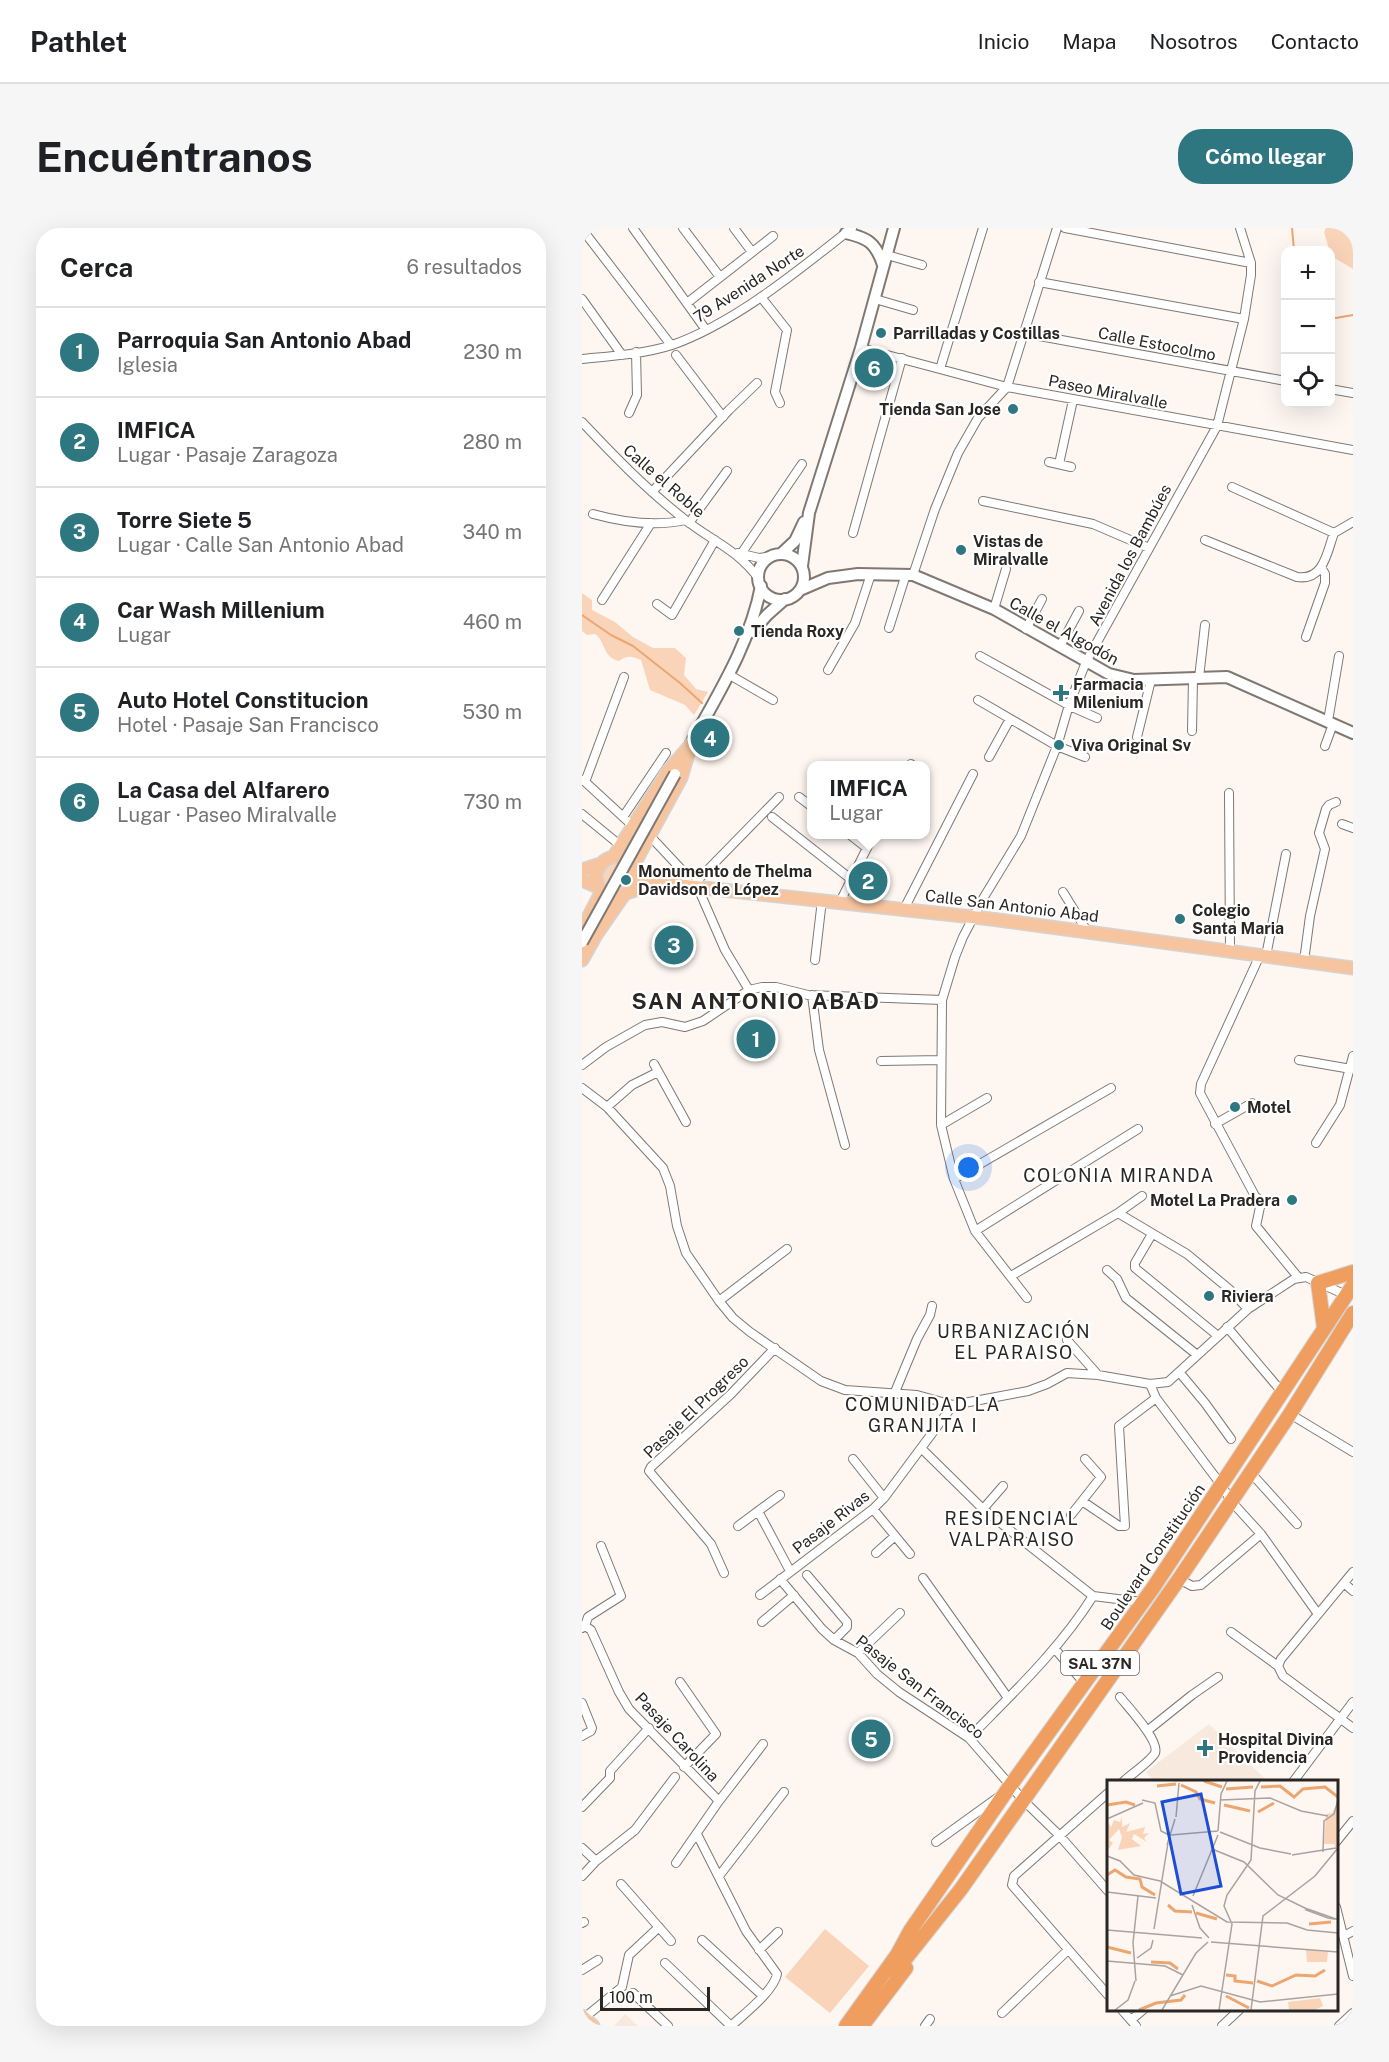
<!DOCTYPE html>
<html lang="es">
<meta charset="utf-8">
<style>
:root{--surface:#fff;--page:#f6f6f6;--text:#202124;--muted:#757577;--line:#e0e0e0;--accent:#2e7680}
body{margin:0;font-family:"Public Sans",sans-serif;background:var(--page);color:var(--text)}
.controls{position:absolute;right:18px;top:18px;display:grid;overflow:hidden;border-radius:12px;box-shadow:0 6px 24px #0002}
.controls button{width:54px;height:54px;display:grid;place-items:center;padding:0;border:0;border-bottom:2px solid var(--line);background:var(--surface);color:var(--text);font:30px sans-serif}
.scale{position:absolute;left:18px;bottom:15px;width:110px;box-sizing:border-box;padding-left:6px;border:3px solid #292624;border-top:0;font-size:16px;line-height:21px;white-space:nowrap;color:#292624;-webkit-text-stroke:4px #fff;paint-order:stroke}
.you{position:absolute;left:387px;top:940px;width:21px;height:21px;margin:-15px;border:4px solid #fff;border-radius:50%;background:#1a73e8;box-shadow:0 0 0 9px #1a73e833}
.badge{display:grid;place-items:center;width:39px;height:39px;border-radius:50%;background:var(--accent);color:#fff;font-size:20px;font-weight:700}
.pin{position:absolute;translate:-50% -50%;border:3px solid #fff;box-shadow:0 2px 6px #0006}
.popup{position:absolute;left:225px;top:533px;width:123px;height:78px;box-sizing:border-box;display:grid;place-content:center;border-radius:12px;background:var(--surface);filter:drop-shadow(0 2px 4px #0005);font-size:20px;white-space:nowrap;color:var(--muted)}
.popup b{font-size:22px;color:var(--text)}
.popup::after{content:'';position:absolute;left:50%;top:100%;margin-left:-12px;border:12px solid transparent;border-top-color:var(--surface)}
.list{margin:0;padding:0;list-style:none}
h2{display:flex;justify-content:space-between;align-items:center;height:78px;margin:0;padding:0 24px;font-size:26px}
h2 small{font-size:20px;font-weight:400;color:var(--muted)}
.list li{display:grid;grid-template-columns:39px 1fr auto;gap:18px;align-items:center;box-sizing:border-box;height:90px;padding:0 24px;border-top:2px solid var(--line)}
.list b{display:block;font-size:22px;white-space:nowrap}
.list p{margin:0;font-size:20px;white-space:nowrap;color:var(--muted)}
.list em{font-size:20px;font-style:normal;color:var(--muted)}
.icon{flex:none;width:33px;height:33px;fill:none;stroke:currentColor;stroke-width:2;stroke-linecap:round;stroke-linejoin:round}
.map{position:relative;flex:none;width:771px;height:1798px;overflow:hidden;border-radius:24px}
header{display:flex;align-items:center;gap:36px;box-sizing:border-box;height:84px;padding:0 30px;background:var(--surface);border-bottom:2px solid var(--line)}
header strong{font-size:28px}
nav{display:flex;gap:33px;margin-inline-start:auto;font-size:21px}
.intro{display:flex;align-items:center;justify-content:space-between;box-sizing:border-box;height:144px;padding:0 36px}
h1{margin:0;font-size:42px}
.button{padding:15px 27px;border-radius:24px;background:var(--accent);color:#fff;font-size:21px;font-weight:700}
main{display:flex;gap:36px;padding:0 36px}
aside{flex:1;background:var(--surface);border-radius:24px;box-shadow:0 6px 24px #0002}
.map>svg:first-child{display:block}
.built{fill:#f7e9de}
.green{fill:#f9d4b9}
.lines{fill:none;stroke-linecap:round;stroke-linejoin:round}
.stream{stroke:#eca670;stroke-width:2}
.street-casing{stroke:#7f7873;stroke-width:10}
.secondary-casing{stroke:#7f7873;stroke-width:14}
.primary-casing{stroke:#d4d4d3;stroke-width:15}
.highway-casing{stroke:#d4d4d3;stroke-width:16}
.street{stroke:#fff;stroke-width:8}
.secondary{stroke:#fff;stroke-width:10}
.primary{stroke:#f6c59f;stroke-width:12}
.highway{stroke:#f09e5f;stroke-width:14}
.secondary-bridge-casing{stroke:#7f7873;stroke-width:14;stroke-linecap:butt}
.secondary-bridge{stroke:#fff;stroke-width:10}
.poi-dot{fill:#2e7680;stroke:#fff;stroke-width:2}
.labels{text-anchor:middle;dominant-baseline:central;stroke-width:4.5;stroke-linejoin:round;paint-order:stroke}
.shield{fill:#fff;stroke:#696766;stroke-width:1.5}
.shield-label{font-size:15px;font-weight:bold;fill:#292624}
.street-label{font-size:16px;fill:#292624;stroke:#fff}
.poi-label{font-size:16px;font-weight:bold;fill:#292624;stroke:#fff;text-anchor:start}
.neighbourhood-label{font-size:18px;letter-spacing:1.5px;fill:#292624;stroke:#fff}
.district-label{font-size:22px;font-weight:bold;letter-spacing:1.5px;fill:#292624;stroke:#fff}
.inset-river{fill:none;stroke:#eca670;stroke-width:3}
.inset-road{fill:none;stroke:#a9a39f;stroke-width:1.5}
.view{fill:#1d4ed8;fill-opacity:0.15;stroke:#1d4ed8;stroke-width:3}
.inset-edge{fill:none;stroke:#292624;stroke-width:3}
</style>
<header>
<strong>Pathlet</strong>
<nav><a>Inicio</a><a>Mapa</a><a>Nosotros</a><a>Contacto</a></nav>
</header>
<div class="intro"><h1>Encuéntranos</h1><a class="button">Cómo llegar</a></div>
<main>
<aside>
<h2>Cerca<small>6 resultados</small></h2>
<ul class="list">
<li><span class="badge">1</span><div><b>Parroquia San Antonio Abad</b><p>Iglesia</p></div><em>230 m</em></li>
<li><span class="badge">2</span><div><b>IMFICA</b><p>Lugar · Pasaje Zaragoza</p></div><em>280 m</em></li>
<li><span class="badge">3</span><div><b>Torre Siete 5</b><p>Lugar · Calle San Antonio Abad</p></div><em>340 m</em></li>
<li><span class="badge">4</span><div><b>Car Wash Millenium</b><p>Lugar</p></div><em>460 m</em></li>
<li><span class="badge">5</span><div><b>Auto Hotel Constitucion</b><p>Hotel · Pasaje San Francisco</p></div><em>530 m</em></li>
<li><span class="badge">6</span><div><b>La Casa del Alfarero</b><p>Lugar · Paseo Miralvalle</p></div><em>730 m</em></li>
</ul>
</aside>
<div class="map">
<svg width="771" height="1798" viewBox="0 0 771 1798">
<rect width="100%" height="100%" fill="#fef6f1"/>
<!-- built -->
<path class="built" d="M 627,1496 L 685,1553 L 572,1553 L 564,1544 Z
M 43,1786 L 56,1798 L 32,1798 Z"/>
<!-- green -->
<path class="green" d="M 744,0 L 771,0 L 771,41 L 749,28 L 742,4 Z
M 0,365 L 10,372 L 10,382 L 33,394 L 51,409 L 71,420 L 93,420 L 104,430 L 102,447 L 114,461 L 126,464 L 112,487 L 103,477 L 68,462 L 59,432 C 50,428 45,427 37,433 C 20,429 24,414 13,406 L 5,407 L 0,403 Z
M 31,634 L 44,636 L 50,655 L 33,666 L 18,653 L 21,641 Z
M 243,1701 L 287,1738 L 248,1785 L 203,1749 Z"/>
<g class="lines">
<!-- stream -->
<path class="stream" d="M 710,0 L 712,22
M 748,91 L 771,87
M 0,387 L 29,407 L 51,418 L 98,455 L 120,475"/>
<defs>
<path id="street" d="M 51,0 L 124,102
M 101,0 L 138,49
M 152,0 L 170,24
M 483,0 L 669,35
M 0,1 L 89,117
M 305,27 L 340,37
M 457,54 L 662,91
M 179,69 L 205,102 L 193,164 L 198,175
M 0,71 L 40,127
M 293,71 L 331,82
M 105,75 L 191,8
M 441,105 L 704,153
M 279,120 L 425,159 L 771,222
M 94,127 L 141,189
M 0,131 C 30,128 62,126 90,117 C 153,95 218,41 270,0
M 358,141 L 401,0
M 748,161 L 771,165
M 47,185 L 55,167 L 54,124
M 0,194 C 32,228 64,261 101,290 C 129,313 154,320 177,351
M 467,234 L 489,239
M 477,236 L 491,172
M 650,259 L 752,305
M 70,264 L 147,182 L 175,155
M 401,273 L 511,296 L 567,320
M 11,286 C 40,294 73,299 103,292
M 107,295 L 145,243
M 271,305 L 320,130
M 623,312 L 715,349 C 742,353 745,324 752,305 L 771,294
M 156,325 L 177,330 L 190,328
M 159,326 L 220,236
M 331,347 L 353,281 L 376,225 L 396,190 L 425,159 L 475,0
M 20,372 L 69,295
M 75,376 L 90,387 L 133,312
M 412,381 L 424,341
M 307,400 L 324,346
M 444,401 L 460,371
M 724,409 L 743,355 L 743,346 L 739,339
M 478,418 L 497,383
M 398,428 L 490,479 L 515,490
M 246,442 L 273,395 L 289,346
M 146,446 L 191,472
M 617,450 L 623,397
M 396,472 L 475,518 L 503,529
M 746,493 L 757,428
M 610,503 L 611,451
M 555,509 L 569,452
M 743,518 L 751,496
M 407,529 L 428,491
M 328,538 L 329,536
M 1,552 L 51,598
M 3,554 L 42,449
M 647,565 L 648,722
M 217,569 L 229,578
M 0,586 L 39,618
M 41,589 L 84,525
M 190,589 L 270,652
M 760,596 L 771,600
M 267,606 L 285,620
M 68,608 L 98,640 L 109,659 L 197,569
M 116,660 L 143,722 L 167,762
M 481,664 L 505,703
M 258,674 L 292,606
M 322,681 L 391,546
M 678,727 L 619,856 L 618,865 L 673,968 L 681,975 L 678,979 L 674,998 L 716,1049
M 684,728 L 704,626
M 233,732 L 240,672
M 722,733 L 728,688 L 743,621 L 737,605 L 744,581 L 747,577 L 754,574
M 230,767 L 237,822 L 263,917
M 717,832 L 769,841
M 299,833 L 359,832
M 72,836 L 104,894
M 0,837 L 24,819 L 63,797 L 80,794 L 103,799 L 121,793 L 167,762 L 180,759 L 194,759 L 226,767 L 360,772
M 0,860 L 25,879 L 81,940 L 88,958 L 95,998 L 104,1025 L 137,1073 L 151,1090 L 168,1104 L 239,1153 L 263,1162 L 335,1167 L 371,1177 L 446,1163 L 465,1156 L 485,1145 L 516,1147 L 568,1156 L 586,1154 L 666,1081 L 712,1051 L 724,1049 L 764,1067
M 25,879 L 50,857 L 76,844
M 633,896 L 670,875
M 359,897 L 405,870
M 734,915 L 758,877 L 771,828
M 372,951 L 529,860
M 536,985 L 560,968
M 393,1003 L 556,901
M 570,1006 L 553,1035 L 553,1040 L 636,1108
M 525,1042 L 535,1051 L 544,1070 L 614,1126
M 429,1048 L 536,985 L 605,1026 L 647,1061 L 666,1081
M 445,1070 L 393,1003 L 372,951 L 359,897 L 360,772 L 373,729 L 381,709 L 402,669 L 439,608 L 475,518 L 487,477 L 504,434 L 635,198 L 662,91 L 669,47 L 669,35 L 658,0
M 137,1073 L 205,1021
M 645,1099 L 700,1164
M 485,1112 L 516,1147
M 598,1145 L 623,1175 L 649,1211
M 568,1156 L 574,1170 L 640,1258 L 649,1273 L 679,1306 L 736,1386
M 313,1164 L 335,1111 L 348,1087 L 350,1078
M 708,1186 L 771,1224
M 339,1220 L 401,1281 L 511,1368 L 560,1374
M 271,1231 L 302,1270
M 669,1245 L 715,1296
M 500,1273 L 537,1298 L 543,1298 L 537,1198 L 574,1170
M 291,1281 L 328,1326
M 401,1281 L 421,1258
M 176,1283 L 208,1343
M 489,1287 L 519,1249 L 503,1231
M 156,1298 L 198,1267
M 294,1325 L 313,1308
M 142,1345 L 129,1316 L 67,1243 L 69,1239 L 149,1166 L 193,1120
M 225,1347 L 265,1394 L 265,1399 L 252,1412
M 341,1350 L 426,1470
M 198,1351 L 240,1401 L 252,1412 L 276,1425 L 295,1446 L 317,1464 L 387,1510 L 441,1572 L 477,1607 L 526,1663
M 597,1351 L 610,1358 L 619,1357 L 679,1306
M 762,1355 L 771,1363
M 178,1367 L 291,1281 L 302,1270 L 371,1177
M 180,1394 L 212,1367
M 3,1398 L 6,1389 L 39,1368 L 19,1318
M 0,1400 L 3,1398 L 9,1402 L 37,1464 L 47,1481 L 137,1573 L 94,1635
M 649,1404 L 696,1438 L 701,1448 L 771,1500
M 473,1421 L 503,1456
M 276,1425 L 318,1385
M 696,1438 L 699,1431 L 771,1344
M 98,1454 L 134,1506 L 102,1539
M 538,1469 C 546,1479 578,1513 573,1525 C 569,1533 548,1547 541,1554
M 0,1475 L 10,1500 L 9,1503 L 0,1508
M 565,1503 L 610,1467 L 636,1449
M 387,1510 C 431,1465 477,1422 511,1368
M 711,1554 L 771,1474
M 526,1565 L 432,1648 L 430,1657 L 526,1767
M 137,1573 L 181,1516
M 0,1579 L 28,1550 L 28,1543 L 67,1500
M 115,1606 L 164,1703 L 195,1746 C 192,1763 162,1786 149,1798
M 354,1614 L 415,1570
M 754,1614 L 771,1593
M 0,1620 L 14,1633
M 0,1648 L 14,1633 L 53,1602 L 93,1549
M 137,1648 L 202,1564
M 39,1656 L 89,1713
M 754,1679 L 771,1748
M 0,1695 L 2,1694
M 762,1708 L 771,1703
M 120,1712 L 181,1768
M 177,1722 L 196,1704
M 83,1735 L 149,1798
M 0,1742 L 16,1732
M 51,1765 L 86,1798
M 540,1782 L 554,1798
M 420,1785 L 486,1722
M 2,1790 L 40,1759 L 47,1727 L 77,1699
M 549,1792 L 561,1782
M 343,1798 L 348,1791
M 640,1798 L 657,1782
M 757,1798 L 771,1785"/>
<path id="secondary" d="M 264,5 C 286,10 294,15 301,37
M 199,326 L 213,313 L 222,294
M176 349a23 23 0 1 1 46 0a23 23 0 1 1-46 0Z
M 220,338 L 227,285 L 279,120 L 312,0
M 218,362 L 246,350 L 276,346 L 331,347 L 412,381 L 527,446 L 552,452 L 645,449 L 771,505
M 170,404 L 185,387 L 203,371
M 106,521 C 134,469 168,417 179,358"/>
<path id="primary" d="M 32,628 L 86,543 L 106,520
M 51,638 C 39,623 20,627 14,646 C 13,682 67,671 51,638 L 99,550 L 109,516
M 0,642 L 18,636
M 54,643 L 84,656
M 0,652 L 18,660
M 47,664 L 70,657 L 85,656 L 409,691 L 771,740
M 0,701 L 20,663
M 0,732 L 14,707 L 41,668
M 0,1788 L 11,1798"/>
<path id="highway" d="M 742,1100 L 736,1055 L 771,1044
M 313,1744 L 379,1661 L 597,1351 L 708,1186 L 771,1085
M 264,1798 L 315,1727 L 328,1703 L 428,1558 L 571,1360 L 771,1057
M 280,1798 L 324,1740"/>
</defs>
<!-- street casing -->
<use href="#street" class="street-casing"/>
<!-- secondary casing -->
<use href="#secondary" class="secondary-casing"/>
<!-- primary casing -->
<use href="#primary" class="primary-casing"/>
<!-- highway casing -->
<use href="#highway" class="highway-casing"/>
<!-- street -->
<use href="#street" class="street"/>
<!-- secondary -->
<use href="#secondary" class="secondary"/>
<!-- primary -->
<use href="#primary" class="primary"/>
<!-- highway -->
<use href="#highway" class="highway"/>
<defs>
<path id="secondary-bridge" d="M 0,714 L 93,546"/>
</defs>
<!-- secondary-bridge casing -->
<use href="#secondary-bridge" class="secondary-bridge-casing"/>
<!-- secondary-bridge -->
<use href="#secondary-bridge" class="secondary-bridge"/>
</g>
<!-- markers -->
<g class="poi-dot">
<circle cx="299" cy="105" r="6"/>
<circle cx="431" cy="181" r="6"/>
<circle cx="379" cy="322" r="6"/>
<circle cx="157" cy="403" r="6"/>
<path d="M476 456h6v6h6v6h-6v6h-6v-6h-6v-6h6z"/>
<circle cx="477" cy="517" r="6"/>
<circle cx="44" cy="652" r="6"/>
<circle cx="598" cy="691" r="6"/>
<circle cx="653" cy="879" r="6"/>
<circle cx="710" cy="972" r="6"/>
<circle cx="627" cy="1068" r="6"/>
<path d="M620 1511h6v6h6v6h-6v6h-6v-6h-6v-6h6z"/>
</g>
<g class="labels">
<!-- shield labels -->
<rect class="shield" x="479" y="1423" width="78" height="24" rx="4.5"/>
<g class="shield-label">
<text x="518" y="1435">SAL 37N</text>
</g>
<!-- street labels -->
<g class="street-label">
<text transform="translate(167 56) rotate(-33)">79 Avenida Norte</text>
<text transform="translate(575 116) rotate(11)">Calle Estocolmo</text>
<text transform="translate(526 164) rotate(11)">Paseo Miralvalle</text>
<text transform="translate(82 253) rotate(41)">Calle el Roble</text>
<text transform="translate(548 327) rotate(-62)">Avenida los Bambúes</text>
<text transform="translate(482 403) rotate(29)">Calle el Algodón</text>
<text transform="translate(430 678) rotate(7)">Calle San Antonio Abad</text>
<text transform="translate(114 1179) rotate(-44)">Pasaje El Progreso</text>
<text transform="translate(249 1294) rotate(-38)">Pasaje Rivas</text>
<text transform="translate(571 1329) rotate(-56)">Boulevard Constitución</text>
<text transform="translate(338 1459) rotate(38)">Pasaje San Francisco</text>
<text transform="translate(95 1509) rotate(47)">Pasaje Carolina</text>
</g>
<!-- poi labels -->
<g class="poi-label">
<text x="311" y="105">Parrilladas y Costillas</text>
<text x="419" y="181" text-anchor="end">Tienda San Jose</text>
<text x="391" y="313">Vistas de<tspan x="391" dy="18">Miralvalle</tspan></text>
<text x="169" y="403">Tienda Roxy</text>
<text x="491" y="456">Farmacia<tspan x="491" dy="18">Milenium</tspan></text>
<text x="489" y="517">Viva Original Sv</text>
<text x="56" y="643">Monumento de Thelma<tspan x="56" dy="18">Davidson de López</tspan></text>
<text x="610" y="682">Colegio<tspan x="610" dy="18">Santa Maria</tspan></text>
<text x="665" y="879">Motel</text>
<text x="698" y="972" text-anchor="end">Motel La Pradera</text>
<text x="639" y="1068">Riviera</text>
<text x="636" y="1511">Hospital Divina<tspan x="636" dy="18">Providencia</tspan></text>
</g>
<!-- neighbourhood labels -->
<g class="neighbourhood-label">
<text x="537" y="947">COLONIA MIRANDA</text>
<text x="432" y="1103">URBANIZACIÓN<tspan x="432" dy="21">EL PARAISO</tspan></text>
<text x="341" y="1176">COMUNIDAD LA<tspan x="341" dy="21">GRANJITA I</tspan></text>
<text x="430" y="1290">RESIDENCIAL<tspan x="430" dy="21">VALPARAISO</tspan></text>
</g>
<!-- district labels -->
<g class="district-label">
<text x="174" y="773">SAN ANTONIO ABAD</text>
</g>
</g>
<!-- overview -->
<g transform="translate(525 1552)">
<rect width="231" height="231" fill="#fef6f1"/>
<path d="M 231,22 L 231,73 L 227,64 L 217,64 L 219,34 L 225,33 ZM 15,37 L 15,47 L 23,43 L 19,52 L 38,47 L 36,54 L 42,53 L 37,58 L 40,62 L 27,54 L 25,59 L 34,66 L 11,70 L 15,57 L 12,49 L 2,60 L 6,63 L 1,70 L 0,40 L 4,47 L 7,40 L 13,42 ZM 199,170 L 221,172 L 220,182 L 200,182 ZM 213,218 L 216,226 L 208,230 L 182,230 L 181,222 Z" fill="#f9d4b9"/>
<path class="inset-river" d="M 97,1 L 115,7M 74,5 L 89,12 L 93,19 L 108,23M 50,6 L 69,4M 154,7 L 173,6 L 187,17 L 196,9 L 218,7 L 231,17M 119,9 L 146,7M 0,25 L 19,22 L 28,25M 117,25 L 143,31M 151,32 L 167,23M 0,95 L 8,90 L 19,97 L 33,99 L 35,107 L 48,115M 61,125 L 68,131 L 85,132M 89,133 L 110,139M 202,144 L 224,142M 0,167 L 24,173M 44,182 L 63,183 L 71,189M 119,195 L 128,196 L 128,201 L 146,203M 150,201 L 165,206 L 189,195 L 208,196 L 218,190M 119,216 L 142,228M 32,230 L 49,223 L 74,220 L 78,215"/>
<path class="inset-road" d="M 35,20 L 48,23 L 54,51 L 62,55M 113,20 L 163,18 L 194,31 L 221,36M 69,37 L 72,3M 0,39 L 36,23M 111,51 L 114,14 L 120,1M 113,52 L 153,68 L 184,74M 64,55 L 111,51M 60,65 L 68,39M 105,69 L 137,82 L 171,115 L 200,129M 216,72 L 217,41 L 227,34 L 231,20M 185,75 L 229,68M 0,76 L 13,81 L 27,95 L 53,101 L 120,142 L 180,143 L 200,150 L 231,153M 0,112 L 49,118M 86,116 L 111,55M 85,125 L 93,148 L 102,158M 229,139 L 201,129 L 199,130 L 221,138 L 227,139 L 230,139 L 231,138M 47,149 L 61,63M 0,150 L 95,158M 104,162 L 231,172M 30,178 L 44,168 L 46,160M 0,181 L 58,186 L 76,195M 29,201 L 26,163 L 31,116M 63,216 L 94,206 L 153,222 L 231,214M 8,230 L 21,220 L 28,201M 55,230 L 89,173 L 101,162M 112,230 L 125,144 L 117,126 L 120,115 L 144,80 L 148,11 L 153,1M 144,230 L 156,136 L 208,96 L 231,68"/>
<path class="view" d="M 94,14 L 114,106 L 74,114 L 55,22 Z"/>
<rect width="231" height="231" class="inset-edge"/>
</g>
</svg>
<div class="controls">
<button>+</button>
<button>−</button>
<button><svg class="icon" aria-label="locate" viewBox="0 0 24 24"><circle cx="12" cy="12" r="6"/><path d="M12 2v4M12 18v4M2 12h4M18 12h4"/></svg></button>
</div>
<div class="scale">100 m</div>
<div class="you"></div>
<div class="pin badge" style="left:174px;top:811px">1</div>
<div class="pin badge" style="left:286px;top:653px">2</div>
<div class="popup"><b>IMFICA</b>Lugar</div>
<div class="pin badge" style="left:92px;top:717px">3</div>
<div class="pin badge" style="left:128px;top:510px">4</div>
<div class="pin badge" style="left:289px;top:1511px">5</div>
<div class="pin badge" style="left:292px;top:140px">6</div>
</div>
</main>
